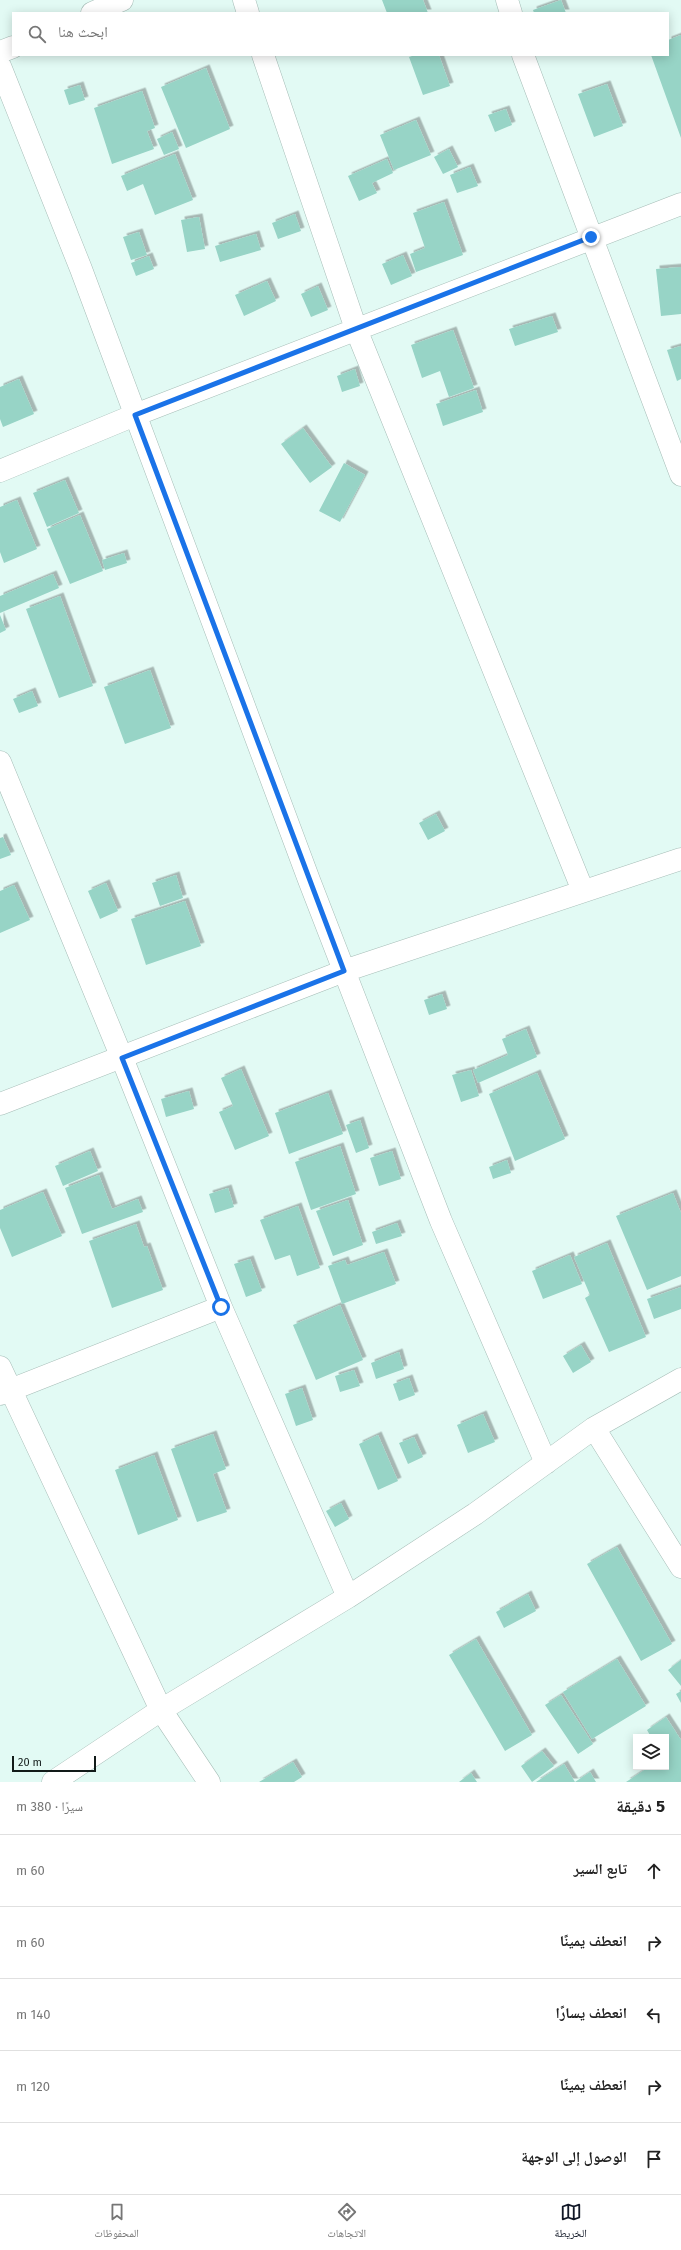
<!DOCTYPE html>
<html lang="ar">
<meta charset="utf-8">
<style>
:root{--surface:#fff;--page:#f2f2f2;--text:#222;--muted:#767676;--line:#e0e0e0;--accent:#111827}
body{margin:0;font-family:"Fira Sans","Noto Naskh Arabic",sans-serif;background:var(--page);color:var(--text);direction:rtl}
.controls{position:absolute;right:12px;bottom:12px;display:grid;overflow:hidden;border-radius:0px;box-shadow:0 2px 10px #0003}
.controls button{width:36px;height:36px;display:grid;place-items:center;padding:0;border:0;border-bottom:1px solid var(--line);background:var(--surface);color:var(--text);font:20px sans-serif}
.scale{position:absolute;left:12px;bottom:10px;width:84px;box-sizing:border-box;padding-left:4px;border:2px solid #121b19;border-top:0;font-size:11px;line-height:14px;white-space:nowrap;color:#121b19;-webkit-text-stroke:3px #e2faf4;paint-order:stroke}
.stop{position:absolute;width:12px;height:12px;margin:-9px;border:3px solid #1a73e8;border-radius:50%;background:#fff}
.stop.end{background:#1a73e8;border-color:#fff;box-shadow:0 1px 4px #0008}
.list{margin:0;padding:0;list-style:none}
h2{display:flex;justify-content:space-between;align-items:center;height:52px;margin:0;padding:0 16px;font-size:17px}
h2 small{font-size:13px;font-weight:400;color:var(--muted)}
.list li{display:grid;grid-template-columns:26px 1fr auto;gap:12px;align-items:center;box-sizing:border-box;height:72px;padding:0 16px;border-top:1px solid var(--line)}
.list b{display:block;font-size:15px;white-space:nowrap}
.list em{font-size:13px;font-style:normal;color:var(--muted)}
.icon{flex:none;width:22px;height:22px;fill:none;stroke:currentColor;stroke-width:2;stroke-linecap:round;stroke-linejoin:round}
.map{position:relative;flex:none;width:681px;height:1782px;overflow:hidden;direction:ltr}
.search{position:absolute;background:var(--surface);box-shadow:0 2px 10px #0003;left:12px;right:12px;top:12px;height:44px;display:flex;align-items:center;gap:10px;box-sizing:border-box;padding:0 14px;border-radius:0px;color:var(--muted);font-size:15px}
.sheet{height:412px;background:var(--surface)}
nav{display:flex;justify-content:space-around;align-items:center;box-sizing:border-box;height:56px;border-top:1px solid var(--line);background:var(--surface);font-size:11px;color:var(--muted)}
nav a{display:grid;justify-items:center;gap:2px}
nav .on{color:var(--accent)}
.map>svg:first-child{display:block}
.building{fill:#97d4c6;filter:url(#shadow)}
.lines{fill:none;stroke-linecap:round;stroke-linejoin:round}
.minor-casing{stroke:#a6bdb7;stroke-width:23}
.minor{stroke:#fff;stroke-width:22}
.route{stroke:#1a73e8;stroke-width:5}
</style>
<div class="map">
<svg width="681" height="1782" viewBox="0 0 681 1782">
<defs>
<filter id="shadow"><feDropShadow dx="3.5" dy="-3.5" stdDeviation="0" flood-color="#0004"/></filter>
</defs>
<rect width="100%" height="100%" fill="#e2faf4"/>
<!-- building -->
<path class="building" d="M 382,0 L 423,0 L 428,13 L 387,13 Z
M 561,0 L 566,13 L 534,13 L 533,10 Z
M 681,35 L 681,138 L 651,55 L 668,55 L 668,40 Z
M 415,55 L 439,55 L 450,86 L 423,95 L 409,57 Z
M 206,68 L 230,129 L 186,148 L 161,87 Z
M 607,84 L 623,126 L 594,137 L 578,94 Z
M 80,85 L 85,100 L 69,105 L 64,90 Z
M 142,91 L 155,128 L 147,131 L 154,149 L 112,164 L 94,108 Z
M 506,109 L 512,125 L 495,132 L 488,115 Z
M 416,120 L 431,155 L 394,170 L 380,135 Z
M 172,132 L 179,149 L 164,155 L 157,139 Z
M 449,149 L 458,167 L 443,174 L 434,157 Z
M 175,154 L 193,200 L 155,215 L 143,184 L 127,191 L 121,176 Z
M 387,159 L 393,173 L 372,183 L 377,193 L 359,201 L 348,176 Z
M 470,167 L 478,186 L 457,193 L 450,175 Z
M 444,202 L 463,255 L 416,272 L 410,254 L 425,248 L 413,213 Z
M 295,214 L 301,231 L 278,239 L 272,223 Z
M 199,217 L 205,249 L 187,252 L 181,220 Z
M 139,232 L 147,255 L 131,260 L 123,237 Z
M 256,234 L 261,250 L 220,262 L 215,246 Z
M 403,255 L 412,276 L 391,285 L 382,264 Z
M 149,256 L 154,269 L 136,276 L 131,263 Z
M 681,267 L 681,314 L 661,316 L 656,269 Z
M 267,281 L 276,301 L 244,316 L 235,295 Z
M 318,286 L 328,310 L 311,317 L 301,294 Z
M 552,316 L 558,332 L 515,346 L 509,329 Z
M 453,330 L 474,388 L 449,397 L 440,371 L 422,378 L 411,345 Z
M 681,346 L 681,379 L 677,381 L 667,350 Z
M 355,369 L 360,386 L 342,392 L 337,376 Z
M 19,379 L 34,414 L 3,427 L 0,419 L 0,387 Z
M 476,390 L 483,412 L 443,426 L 436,404 Z
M 303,428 L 332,467 L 310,483 L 281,444 Z
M 344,463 L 365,475 L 340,522 L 319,511 Z
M 65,480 L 79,513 L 47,527 L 33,493 Z
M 17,500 L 37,549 L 4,563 L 0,552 L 0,507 Z
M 80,515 L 103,571 L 70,584 L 47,529 Z
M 124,553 L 127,563 L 105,570 L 102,560 Z
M 53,574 L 59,588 L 0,613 L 0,596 Z
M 60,596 L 93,686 L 59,698 L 26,609 Z
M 0,615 L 6,630 L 0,633 Z
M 150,670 L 171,728 L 125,744 L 104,687 Z
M 32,691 L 38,706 L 19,713 L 13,699 Z
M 436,814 L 445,831 L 428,840 L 419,823 Z
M 3,837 L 11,855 L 0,859 L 0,838 Z
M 176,875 L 183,898 L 160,906 L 152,883 Z
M 106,883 L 118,911 L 100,919 L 88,891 Z
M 14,885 L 30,920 L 0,933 L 0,891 Z
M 185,901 L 201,946 L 146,965 L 131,919 Z
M 442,994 L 447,1009 L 429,1015 L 424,1000 Z
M 526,1029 L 537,1057 L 478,1083 L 473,1070 L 508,1055 L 502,1039 Z
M 241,1069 L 269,1136 L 235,1150 L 219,1112 L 233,1106 L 221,1078 Z
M 471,1070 L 479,1096 L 461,1102 L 452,1075 Z
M 537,1073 L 565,1139 L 515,1161 L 489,1094 Z
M 189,1091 L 194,1109 L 166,1117 L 161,1099 Z
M 328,1093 L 343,1134 L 289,1154 L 275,1113 Z
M 360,1120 L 369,1148 L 356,1153 L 346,1125 Z
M 340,1146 L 356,1194 L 311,1210 L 295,1162 Z
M 90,1151 L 98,1171 L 63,1186 L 55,1166 Z
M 392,1151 L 401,1179 L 379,1186 L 370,1158 Z
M 507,1160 L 511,1173 L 493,1179 L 489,1167 Z
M 99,1175 L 112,1209 L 138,1199 L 143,1212 L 82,1234 L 65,1188 Z
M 228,1188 L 234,1207 L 215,1213 L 209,1194 Z
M 43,1192 L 62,1236 L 12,1257 L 0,1228 L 0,1210 Z
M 673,1193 L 681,1213 L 681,1276 L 647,1290 L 616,1216 Z
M 348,1200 L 363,1245 L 333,1256 L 316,1211 Z
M 298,1206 L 320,1268 L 297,1276 L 290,1255 L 275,1260 L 260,1220 Z
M 397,1223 L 402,1236 L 376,1244 L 372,1232 Z
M 136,1224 L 144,1247 L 147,1246 L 163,1290 L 112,1308 L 89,1241 Z
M 607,1243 L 646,1337 L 609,1352 L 585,1298 L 590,1295 L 574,1257 Z
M 384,1252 L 396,1284 L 342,1304 L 328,1266 L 345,1260 L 347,1265 Z
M 570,1255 L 582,1284 L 543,1299 L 532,1271 Z
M 250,1259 L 262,1291 L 246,1297 L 234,1264 Z
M 681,1287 L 681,1309 L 654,1319 L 647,1299 Z
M 340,1305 L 363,1360 L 316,1380 L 293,1325 Z
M 581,1345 L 591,1362 L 573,1373 L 563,1356 Z
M 399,1352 L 404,1369 L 376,1379 L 371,1363 Z
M 354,1370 L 360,1386 L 340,1392 L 335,1376 Z
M 409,1378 L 415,1395 L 399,1401 L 393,1384 Z
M 302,1388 L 313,1420 L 296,1426 L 285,1394 Z
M 483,1414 L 495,1442 L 468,1453 L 457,1425 Z
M 213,1434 L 226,1469 L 213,1474 L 227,1512 L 197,1522 L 171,1449 Z
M 378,1435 L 398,1481 L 378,1490 L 359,1444 Z
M 414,1437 L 423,1457 L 408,1464 L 399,1443 Z
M 154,1455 L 178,1520 L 138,1535 L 115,1470 Z
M 341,1503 L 349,1519 L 335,1527 L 326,1511 Z
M 617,1547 L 672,1644 L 641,1661 L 587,1564 Z
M 528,1594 L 536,1611 L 504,1628 L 496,1612 Z
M 476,1639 L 532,1735 L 505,1751 L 449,1655 Z
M 617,1659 L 646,1706 L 592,1739 L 563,1692 Z
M 681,1660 L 681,1686 L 668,1670 Z
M 681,1691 L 681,1703 L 676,1694 Z
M 561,1695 L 593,1744 L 578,1754 L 545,1705 Z
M 666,1717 L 681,1740 L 681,1782 L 626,1782 L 649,1767 L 666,1767 L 666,1737 L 651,1737 L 647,1730 Z
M 542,1751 L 554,1766 L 532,1782 L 521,1766 Z
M 293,1762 L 302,1777 L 294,1782 L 259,1782 Z
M 564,1764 L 575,1782 L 536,1782 Z
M 590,1772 L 596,1782 L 575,1782 Z
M 471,1773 L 477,1782 L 459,1782 Z"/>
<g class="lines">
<defs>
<path id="minor" d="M 244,0 L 248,13
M 507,0 L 511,13
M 92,13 L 122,0
M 0,52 L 13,47
M 263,55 L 356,329 L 583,891
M 523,55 L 681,475
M 0,66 L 81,269 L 309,880 L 441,1221 L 546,1463
M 0,471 L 135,415 L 681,204
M 0,762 L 122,1058 L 221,1307 L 348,1597
M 0,1104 L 344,971 L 681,859
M 0,1367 L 161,1710 L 209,1782
M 0,1394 L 221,1307
M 594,1428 L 681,1567
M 53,1782 L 161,1710 L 348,1597 L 475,1514 L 594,1428 L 681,1379"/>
</defs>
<!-- minor casing -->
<use href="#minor" class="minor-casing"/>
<!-- minor -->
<use href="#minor" class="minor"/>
</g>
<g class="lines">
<!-- route -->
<path class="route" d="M 221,1307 L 122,1058 L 344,971 L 135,415 L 591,237"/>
</g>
</svg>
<div class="controls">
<button><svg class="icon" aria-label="layers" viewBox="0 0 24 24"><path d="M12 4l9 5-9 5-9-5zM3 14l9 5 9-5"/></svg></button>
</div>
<div class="scale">20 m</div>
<div class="stop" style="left:221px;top:1307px"></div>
<div class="stop end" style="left:591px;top:237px"></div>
<div class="search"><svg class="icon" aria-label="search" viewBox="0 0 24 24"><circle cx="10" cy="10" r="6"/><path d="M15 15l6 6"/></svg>ابحث هنا</div>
</div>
<section class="sheet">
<h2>5 دقيقة<small>سيرًا · 380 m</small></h2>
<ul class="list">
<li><svg class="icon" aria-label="ahead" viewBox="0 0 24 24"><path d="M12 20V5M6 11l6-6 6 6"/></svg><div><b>تابع السير</b></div><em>60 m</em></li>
<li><svg class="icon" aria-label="right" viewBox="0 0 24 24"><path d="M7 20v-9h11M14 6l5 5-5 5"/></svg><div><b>انعطف يمينًا</b></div><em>60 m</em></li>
<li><svg class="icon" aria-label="left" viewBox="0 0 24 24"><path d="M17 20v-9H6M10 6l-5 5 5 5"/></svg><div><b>انعطف يسارًا</b></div><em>140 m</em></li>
<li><svg class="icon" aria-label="right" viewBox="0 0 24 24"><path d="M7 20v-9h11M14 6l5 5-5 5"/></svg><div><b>انعطف يمينًا</b></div><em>120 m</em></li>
<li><svg class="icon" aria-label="arrive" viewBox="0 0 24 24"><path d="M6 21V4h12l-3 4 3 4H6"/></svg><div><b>الوصول إلى الوجهة</b></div></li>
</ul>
</section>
<nav>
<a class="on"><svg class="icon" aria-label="map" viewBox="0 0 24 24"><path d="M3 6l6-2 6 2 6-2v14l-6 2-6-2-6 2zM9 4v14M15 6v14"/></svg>الخريطة</a>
<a><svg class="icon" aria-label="directions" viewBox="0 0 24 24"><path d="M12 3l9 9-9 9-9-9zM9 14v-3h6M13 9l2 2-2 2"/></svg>الاتجاهات</a>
<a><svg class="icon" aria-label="saved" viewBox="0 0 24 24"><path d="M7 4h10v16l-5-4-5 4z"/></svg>المحفوظات</a>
</nav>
